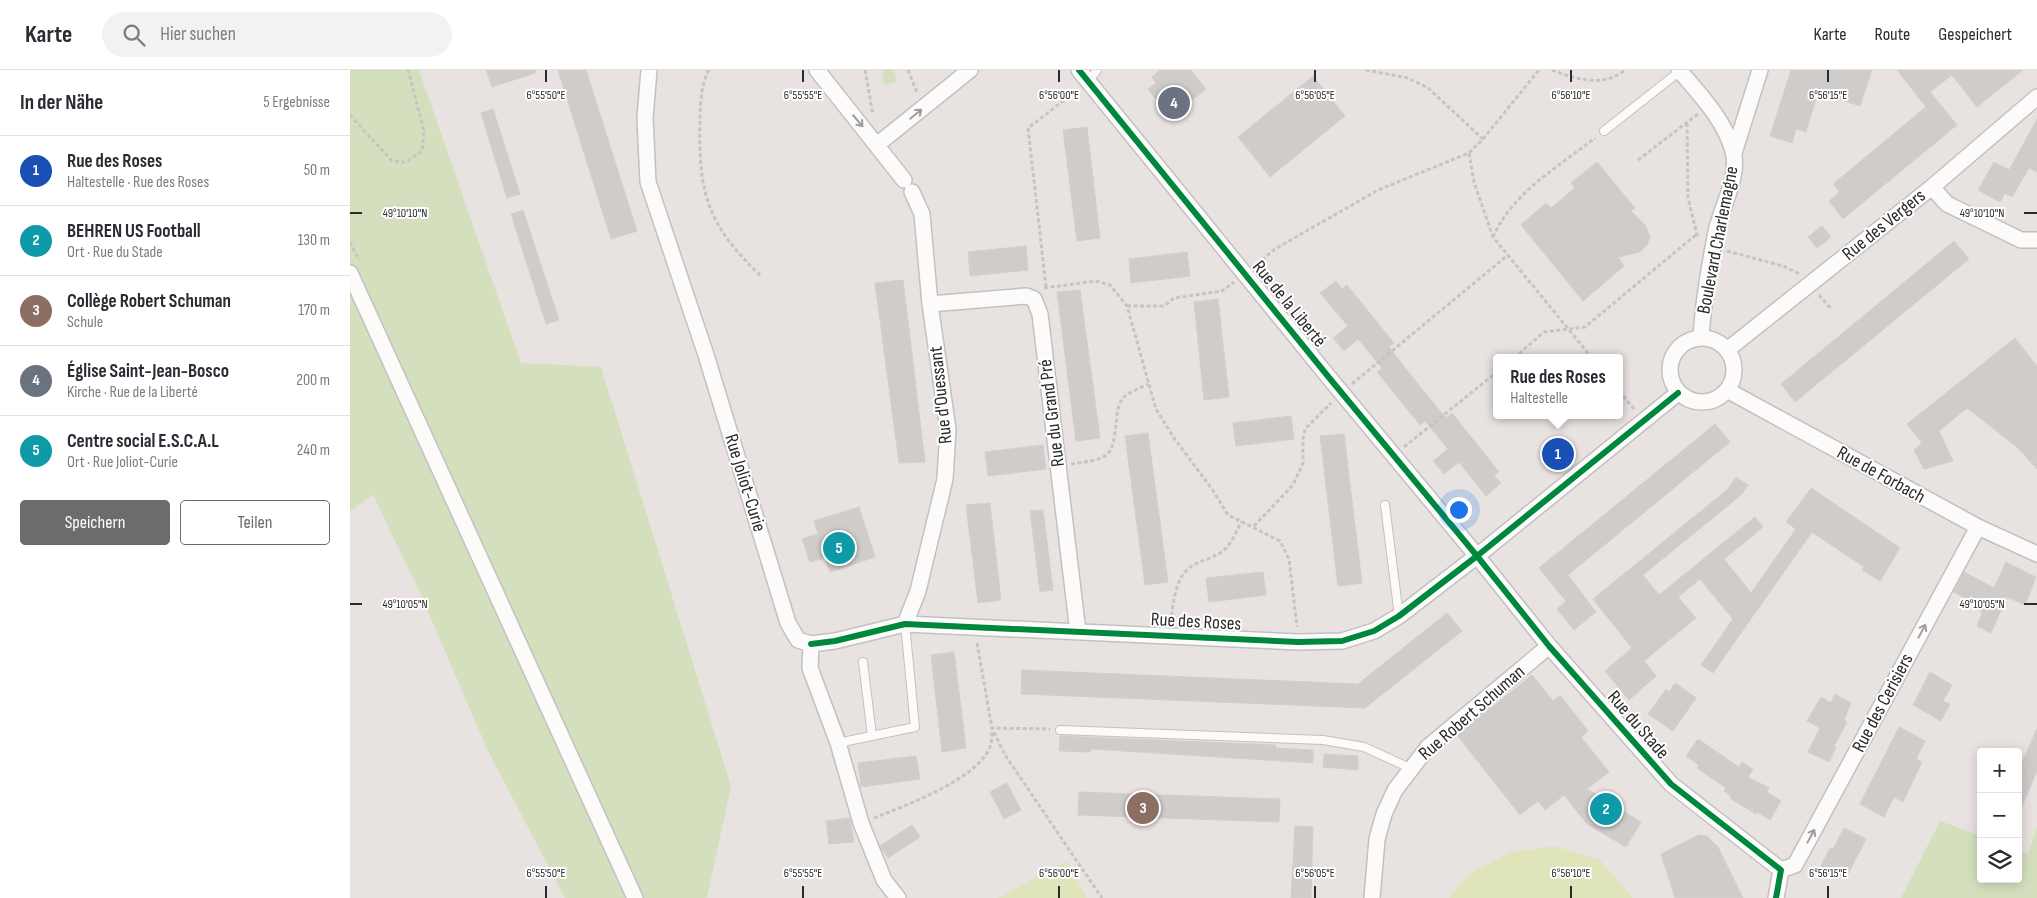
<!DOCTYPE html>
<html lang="de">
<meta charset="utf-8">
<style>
:root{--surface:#fff;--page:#f2f2f3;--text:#2b2b33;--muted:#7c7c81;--line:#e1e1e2;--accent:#6d6b6b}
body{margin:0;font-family:"Sofia Sans Condensed",sans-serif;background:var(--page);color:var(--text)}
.controls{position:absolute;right:15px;bottom:15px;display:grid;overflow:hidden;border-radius:5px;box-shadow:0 2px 12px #0003}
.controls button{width:45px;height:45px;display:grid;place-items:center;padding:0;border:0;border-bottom:1px solid var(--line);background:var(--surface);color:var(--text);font:25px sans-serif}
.you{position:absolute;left:1108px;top:439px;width:18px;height:18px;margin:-12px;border:4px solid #fff;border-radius:50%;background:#1a73e8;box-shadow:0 0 0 8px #1a73e833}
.badge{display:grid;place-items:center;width:32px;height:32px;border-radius:50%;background:var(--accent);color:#fff;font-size:16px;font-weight:700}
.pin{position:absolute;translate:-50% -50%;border:2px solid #fff;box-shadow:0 1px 5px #0006}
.popup{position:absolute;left:1143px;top:284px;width:130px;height:65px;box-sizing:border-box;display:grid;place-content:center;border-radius:5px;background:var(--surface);filter:drop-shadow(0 1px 4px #0005);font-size:16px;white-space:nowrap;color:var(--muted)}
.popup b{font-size:19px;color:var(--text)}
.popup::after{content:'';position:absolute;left:50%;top:100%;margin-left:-10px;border:10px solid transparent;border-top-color:var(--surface)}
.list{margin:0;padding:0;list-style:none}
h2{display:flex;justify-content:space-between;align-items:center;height:65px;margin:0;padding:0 20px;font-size:21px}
h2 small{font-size:16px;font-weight:400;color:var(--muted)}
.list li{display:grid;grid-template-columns:32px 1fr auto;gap:15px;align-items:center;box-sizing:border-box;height:70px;padding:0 20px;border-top:1px solid var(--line)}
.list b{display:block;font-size:19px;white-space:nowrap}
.list p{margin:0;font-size:16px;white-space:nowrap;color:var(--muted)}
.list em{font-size:16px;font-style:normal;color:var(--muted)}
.actions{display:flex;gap:10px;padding:15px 20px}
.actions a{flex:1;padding:11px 0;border:1px solid var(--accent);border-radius:5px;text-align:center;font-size:18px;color:var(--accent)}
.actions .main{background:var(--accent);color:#fff}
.icon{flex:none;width:28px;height:28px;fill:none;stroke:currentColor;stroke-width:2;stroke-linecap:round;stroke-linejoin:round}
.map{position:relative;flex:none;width:1687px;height:828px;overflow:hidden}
header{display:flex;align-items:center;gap:30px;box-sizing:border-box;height:70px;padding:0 25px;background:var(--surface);border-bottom:1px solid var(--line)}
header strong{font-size:24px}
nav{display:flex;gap:28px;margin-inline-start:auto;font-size:18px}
.search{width:350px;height:45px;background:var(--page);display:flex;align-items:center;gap:12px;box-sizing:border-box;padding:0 18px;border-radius:28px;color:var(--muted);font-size:19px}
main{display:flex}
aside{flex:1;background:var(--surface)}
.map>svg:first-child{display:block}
.green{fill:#d4e0bd}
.pitch{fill:#dfe4ba}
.building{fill:#cfccca;stroke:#d3cfcd}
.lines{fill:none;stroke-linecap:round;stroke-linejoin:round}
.lane-casing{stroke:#c2c1c2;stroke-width:10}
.street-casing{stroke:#c2c1c2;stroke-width:18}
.path{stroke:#c5c5c4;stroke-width:3;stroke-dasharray:4 2.5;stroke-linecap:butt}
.lane{stroke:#fcfbfa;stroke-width:8}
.street{stroke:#fcfbfa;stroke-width:15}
.cycleway-casing{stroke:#fff;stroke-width:9}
.cycleway{stroke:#00873e;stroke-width:6}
.oneway{stroke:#9e9d9d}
.ticks{fill:none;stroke:#2b2b2b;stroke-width:2}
.labels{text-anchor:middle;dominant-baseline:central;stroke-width:4;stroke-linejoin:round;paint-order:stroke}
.street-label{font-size:19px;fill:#2b2b2b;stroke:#fff}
.ticks-label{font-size:12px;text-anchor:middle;fill:#2b2b2b;stroke:#fff;stroke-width:4;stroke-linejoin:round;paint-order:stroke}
</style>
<header>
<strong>Karte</strong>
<div class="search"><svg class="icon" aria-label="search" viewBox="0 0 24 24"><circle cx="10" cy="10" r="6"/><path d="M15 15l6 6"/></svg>Hier suchen</div>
<nav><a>Karte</a><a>Route</a><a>Gespeichert</a></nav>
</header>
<main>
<aside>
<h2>In der Nähe<small>5 Ergebnisse</small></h2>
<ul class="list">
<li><span class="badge" style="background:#1a4fb4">1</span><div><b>Rue des Roses</b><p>Haltestelle · Rue des Roses</p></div><em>50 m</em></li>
<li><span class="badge" style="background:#0f9aa8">2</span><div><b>BEHREN US Football</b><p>Ort · Rue du Stade</p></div><em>130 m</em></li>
<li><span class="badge" style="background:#8d6e63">3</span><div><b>Collège Robert Schuman</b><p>Schule</p></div><em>170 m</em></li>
<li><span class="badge" style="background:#6b7280">4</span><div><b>Église Saint-Jean-Bosco</b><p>Kirche · Rue de la Liberté</p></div><em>200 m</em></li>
<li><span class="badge" style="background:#0f9aa8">5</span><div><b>Centre social E.S.C.A.L</b><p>Ort · Rue Joliot-Curie</p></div><em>240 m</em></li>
</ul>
<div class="actions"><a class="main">Speichern</a><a>Teilen</a></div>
</aside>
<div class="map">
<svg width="1687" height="828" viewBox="0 0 1687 828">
<rect width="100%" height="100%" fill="#e8e3e1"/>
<!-- green -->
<path class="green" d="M 0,0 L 69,0 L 171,293 L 251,297 L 381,716 L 357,828 L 215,828 L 138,681 L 71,525 L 23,425 L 0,441 Z
M 532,0 L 544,0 L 547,12 L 534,15 Z
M 1590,751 L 1631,766 L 1631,809 L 1668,809 L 1668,781 L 1678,784 L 1687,757 L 1687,828 L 1551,828 Z"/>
<!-- pitch -->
<path class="pitch" d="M 1204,776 L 1250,790 L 1283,828 L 1099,828 L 1121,803 L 1161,782 Z
M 717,791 L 737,828 L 648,828 Z"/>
<!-- building -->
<path class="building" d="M 136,0 L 185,0 L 185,3 L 142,17 Z
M 208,0 L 236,0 L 287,161 L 261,169 Z
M 810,0 L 841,0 L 856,19 L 820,47 L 798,19 L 806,13 L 802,7 Z
M 1441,0 L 1522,0 L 1510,36 L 1468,22 L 1456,62 L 1446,59 L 1442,73 L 1420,66 Z
M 1547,0 L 1673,0 L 1627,37 L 1602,5 L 1580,22 L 1607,55 L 1493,149 L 1479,131 L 1490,122 L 1483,114 L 1576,37 Z
M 963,6 L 995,46 L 920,107 L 888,67 Z
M 143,39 L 170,124 L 157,128 L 131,43 Z
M 1687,49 L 1687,102 L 1679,98 L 1662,127 L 1655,123 L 1650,132 L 1628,120 L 1644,92 L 1659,100 Z
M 737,57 L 750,168 L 727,171 L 713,60 Z
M 1247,92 L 1285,138 L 1281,141 L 1296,156 L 1300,167 L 1297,175 L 1290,182 L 1268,187 L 1274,196 L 1233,231 L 1171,155 L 1196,133 L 1201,138 L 1225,118 L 1221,113 Z
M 173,140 L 209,250 L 196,254 L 161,144 Z
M 1472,156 L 1481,167 L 1467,178 L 1458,167 Z
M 1604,171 L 1619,189 L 1445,332 L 1431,314 Z
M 676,176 L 678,200 L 620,206 L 618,182 Z
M 837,182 L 840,206 L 781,213 L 779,189 Z
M 553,210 L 575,392 L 549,393 L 525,213 Z
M 986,211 L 992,219 L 997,215 L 1044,273 L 1039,277 L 1063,308 L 1096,348 L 1102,343 L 1149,402 L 1144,405 L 1151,413 L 1136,426 L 1109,392 L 1094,404 L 1083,391 L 1098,379 L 1075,351 L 1070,355 L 1027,302 L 1032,298 L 1008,269 L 994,281 L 983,268 L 998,256 L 970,223 Z
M 730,220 L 750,368 L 726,371 L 707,222 Z
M 868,229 L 879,327 L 854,330 L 844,232 Z
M 1665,268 L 1687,296 L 1687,399 L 1667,377 L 1617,338 L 1589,361 L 1603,391 L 1574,399 L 1564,380 L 1572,373 L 1557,354 Z
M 941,346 L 944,369 L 886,376 L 883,353 Z
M 1365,354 L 1380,372 L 1218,505 L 1246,542 L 1224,560 L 1207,539 L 1216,531 L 1189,498 Z
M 798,363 L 818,512 L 795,515 L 775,366 Z
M 994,364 L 1012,513 L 988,516 L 970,366 Z
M 693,375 L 696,399 L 638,406 L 635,382 Z
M 1386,407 L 1398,415 L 1391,425 L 1293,505 L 1309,525 L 1405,447 L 1413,457 L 1374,489 L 1401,523 L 1446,459 L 1436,452 L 1461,418 L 1550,478 L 1530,511 L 1512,500 L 1514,497 L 1462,462 L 1363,603 L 1351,595 L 1383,549 L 1350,509 L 1328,527 L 1346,548 L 1294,591 L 1306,606 L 1279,630 L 1255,601 L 1282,578 L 1243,529 L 1378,419 Z
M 640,433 L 651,530 L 628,533 L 616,435 Z
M 509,437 L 525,487 L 480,502 L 475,488 L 460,492 L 452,469 L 468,464 L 464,451 Z
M 693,440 L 703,520 L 690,522 L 680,441 Z
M 1656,492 L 1686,507 L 1675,535 L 1657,527 L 1641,563 L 1627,556 L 1632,544 L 1631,541 L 1622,536 L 1624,533 L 1604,522 L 1614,502 L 1644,518 Z
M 913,502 L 916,525 L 859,532 L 856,508 Z
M 1097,543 L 1112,561 L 1015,638 L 671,624 L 672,600 L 1008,614 Z
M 604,582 L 616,678 L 592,682 L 581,585 Z
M 1580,602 L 1602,615 L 1593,631 L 1600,634 L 1591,651 L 1563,635 Z
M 1182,605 L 1203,631 L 1210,625 L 1238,661 L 1231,667 L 1259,702 L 1237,719 L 1291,752 L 1276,777 L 1237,754 L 1214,725 L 1195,740 L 1188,731 L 1170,745 L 1107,665 Z
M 1325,613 L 1346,628 L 1323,661 L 1298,644 L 1316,619 L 1319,622 Z
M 1485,624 L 1501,633 L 1494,650 L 1497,652 L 1484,676 L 1486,677 L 1479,692 L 1458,682 L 1470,658 L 1457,651 L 1471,627 L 1481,633 Z
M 1549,657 L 1575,671 L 1566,689 L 1572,692 L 1553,732 L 1544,727 L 1534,747 L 1510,734 Z
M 1687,659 L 1687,701 L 1668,746 L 1668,701 Z
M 710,666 L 926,675 L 925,678 L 963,680 L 963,693 L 741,679 L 740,682 L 709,681 Z
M 1348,669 L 1389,697 L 1392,692 L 1403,699 L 1398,707 L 1419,718 L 1417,722 L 1431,731 L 1420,750 L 1407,742 L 1406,744 L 1381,729 L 1380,725 L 1374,721 L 1376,718 L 1347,698 L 1349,695 L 1336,686 Z
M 974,684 L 1008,686 L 1008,700 L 973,697 Z
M 566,686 L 570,709 L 511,717 L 508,693 Z
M 657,713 L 671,740 L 654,749 L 640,722 Z
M 729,722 L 930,729 L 929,752 L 728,745 Z
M 500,748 L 504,772 L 479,774 L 476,751 Z
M 562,755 L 570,767 L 538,788 L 530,776 Z
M 945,756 L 963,757 L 961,828 L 941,828 Z
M 1494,758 L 1516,769 L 1496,808 L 1471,796 L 1480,778 L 1483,779 Z
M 1349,765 L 1357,766 L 1368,777 L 1393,828 L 1325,828 L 1311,784 Z"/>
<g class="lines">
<defs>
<path id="lane" d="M 739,11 L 747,0
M 1254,61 L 1330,1
M 1035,435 L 1049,546
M 513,592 L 522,666
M 710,660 L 973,670 L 1014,677 L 1060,698
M 488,673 L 565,657 L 555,554"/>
<path id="street" d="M 299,0 L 295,48 L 298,112 L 356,285 L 438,553 L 448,570 L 461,574 L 460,598 L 488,673 L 511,753 L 534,810 L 548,828
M 467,0 L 554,110
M 729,0 L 981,310 L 1127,486 L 1199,576 L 1321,714 L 1431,800 L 1426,828
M 1329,0 C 1350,25 1374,49 1383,81 C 1390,107 1371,137 1366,162 C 1359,197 1353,233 1351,268
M 528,74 L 620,0
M 1384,83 L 1410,0
M 1582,117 L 1597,134 L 1671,170 L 1687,170
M 0,203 L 285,828
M 580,234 L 676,226 L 684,229 L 690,244 L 728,562
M1320 300a32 32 0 1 1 64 0a32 32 0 1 1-64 0Z
M 1377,280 L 1582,117 L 1687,27
M 1377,320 L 1628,457 L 1687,484
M 555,554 L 568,521 L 595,409 L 598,359 L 580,234 L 572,144 L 562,122
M 461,574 L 485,571 L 555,554 L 948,572 L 992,571 L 1024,561 L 1049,546 L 1127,486 L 1328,323
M 1431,800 L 1445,795 L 1628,457
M 1022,828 L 1027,769 L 1034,744 L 1045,720 L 1078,677 L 1199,576"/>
</defs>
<!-- lane casing -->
<use href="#lane" class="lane-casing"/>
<!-- street casing -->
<use href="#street" class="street-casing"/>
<!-- path -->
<path class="path" d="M 359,0 C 351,13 350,37 350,52 C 348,123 358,156 411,206
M 515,0 L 523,45
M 558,0 L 567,23
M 1016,0 L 1058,8 L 1078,18 L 1133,69
M 1202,0 C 1226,9 1253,18 1275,0
M 0,45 L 42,91 L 56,92 L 72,81 L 74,61 L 58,0
M 1337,53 L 1338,128 L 1348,169
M 1119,83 L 1124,112 L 1143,167 L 1242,288
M 1288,90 L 1348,44
M 1143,167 C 1162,123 1208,97 1245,68
M 0,172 L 9,190
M 1377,181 L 1433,196 L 1450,204
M 907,194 L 925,179 L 1028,120 L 1119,83 L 1133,69 L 1189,0
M 696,217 L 678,58 L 726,21
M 694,218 L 746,211 L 760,215 L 777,236 L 806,339 L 824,368 L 862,419 L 878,445 L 930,471 L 939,489 L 947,557
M 1469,225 L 1482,240
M 777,236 L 814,236 L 824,228 L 872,221 L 884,212
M 1164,288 L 1194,262 L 1235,257 L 1347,164
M 1002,314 L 1158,185
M 1269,321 L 1285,340
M 1054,377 L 1147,302
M 721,394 C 764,388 762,387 767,346 C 767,340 770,331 774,327 C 779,322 791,318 798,314
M 904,456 L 943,415 L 953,393 L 953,369 L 955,359 L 981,333
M 821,552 C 823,534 825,506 842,496 C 853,489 867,488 876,478 C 883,471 887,459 892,451
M 627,573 L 642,658 L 655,685 L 752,828
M 524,748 C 554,736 632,708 641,674 C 642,669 642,663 642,658 L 700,659"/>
<!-- lane -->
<use href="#lane" class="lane"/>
<!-- street -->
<use href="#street" class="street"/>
<defs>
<path id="cycleway" d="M 729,0 L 981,310 L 1127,486 L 1199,576 L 1321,714 L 1431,800 L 1426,828
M 461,574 L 485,571 L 555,554 L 948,572 L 992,571 L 1024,561 L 1049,546 L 1127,486 L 1328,323"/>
</defs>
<!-- cycleway casing -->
<use href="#cycleway" class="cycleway-casing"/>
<!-- cycleway -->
<use href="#cycleway" class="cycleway"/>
</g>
<!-- one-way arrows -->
<defs><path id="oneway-shaft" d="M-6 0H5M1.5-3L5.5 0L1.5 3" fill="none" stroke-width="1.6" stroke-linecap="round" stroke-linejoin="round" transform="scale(1.25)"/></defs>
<g class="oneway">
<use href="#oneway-shaft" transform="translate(566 44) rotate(-39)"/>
<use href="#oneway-shaft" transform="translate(508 51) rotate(50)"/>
<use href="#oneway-shaft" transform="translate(1572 561) rotate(-62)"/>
<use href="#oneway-shaft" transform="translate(1461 766) rotate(-62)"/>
</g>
<!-- ticks -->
<path class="ticks" d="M 196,0 L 196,12M 453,0 L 453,12M 709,0 L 709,12M 965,0 L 965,12M 1221,0 L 1221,12M 1478,0 L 1478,12M 0,143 L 12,143M 1674,143 L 1687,143M 0,534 L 12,534M 1674,534 L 1687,534M 196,816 L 196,828M 453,816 L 453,828M 709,816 L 709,828M 965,816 L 965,828M 1221,816 L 1221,828M 1478,816 L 1478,828"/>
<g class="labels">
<!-- street labels -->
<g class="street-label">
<text transform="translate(1534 155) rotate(-39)">Rue des Vergers</text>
<text transform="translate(1368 170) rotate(-79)">Boulevard Charlemagne</text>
<text transform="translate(939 234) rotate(51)">Rue de la Liberté</text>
<text transform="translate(591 325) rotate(-96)">Rue d'Ouessant</text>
<text transform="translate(702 343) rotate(-97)">Rue du Grand Pré</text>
<text transform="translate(1531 405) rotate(29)">Rue de Forbach</text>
<text transform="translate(395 413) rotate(73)">Rue Joliot-Curie</text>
<text transform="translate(846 552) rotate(3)">Rue des Roses</text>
<text transform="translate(1533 633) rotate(-62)">Rue des Cerisiers</text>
<text transform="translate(1122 643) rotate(-41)">Rue Robert Schuman</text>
<text transform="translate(1288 655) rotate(49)">Rue du Stade</text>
</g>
</g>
<g class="ticks-label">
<text x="196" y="29">6°55'50"E</text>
<text x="453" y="29">6°55'55"E</text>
<text x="709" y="29">6°56'00"E</text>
<text x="965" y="29">6°56'05"E</text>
<text x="1221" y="29">6°56'10"E</text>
<text x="1478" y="29">6°56'15"E</text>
<text x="55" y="147">49°10'10"N</text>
<text x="1632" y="147">49°10'10"N</text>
<text x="55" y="538">49°10'05"N</text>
<text x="1632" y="538">49°10'05"N</text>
<text x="196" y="807">6°55'50"E</text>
<text x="453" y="807">6°55'55"E</text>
<text x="709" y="807">6°56'00"E</text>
<text x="965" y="807">6°56'05"E</text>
<text x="1221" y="807">6°56'10"E</text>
<text x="1478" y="807">6°56'15"E</text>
</g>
</svg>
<div class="controls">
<button>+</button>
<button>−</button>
<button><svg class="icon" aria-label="layers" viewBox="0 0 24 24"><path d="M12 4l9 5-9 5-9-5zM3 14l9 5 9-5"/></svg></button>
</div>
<div class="you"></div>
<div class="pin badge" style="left:1208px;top:384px;background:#1a4fb4">1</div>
<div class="popup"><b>Rue des Roses</b>Haltestelle</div>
<div class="pin badge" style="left:1256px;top:739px;background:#0f9aa8">2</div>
<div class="pin badge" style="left:793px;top:738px;background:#8d6e63">3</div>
<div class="pin badge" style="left:824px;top:33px;background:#6b7280">4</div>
<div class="pin badge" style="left:489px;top:478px;background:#0f9aa8">5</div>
</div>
</main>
